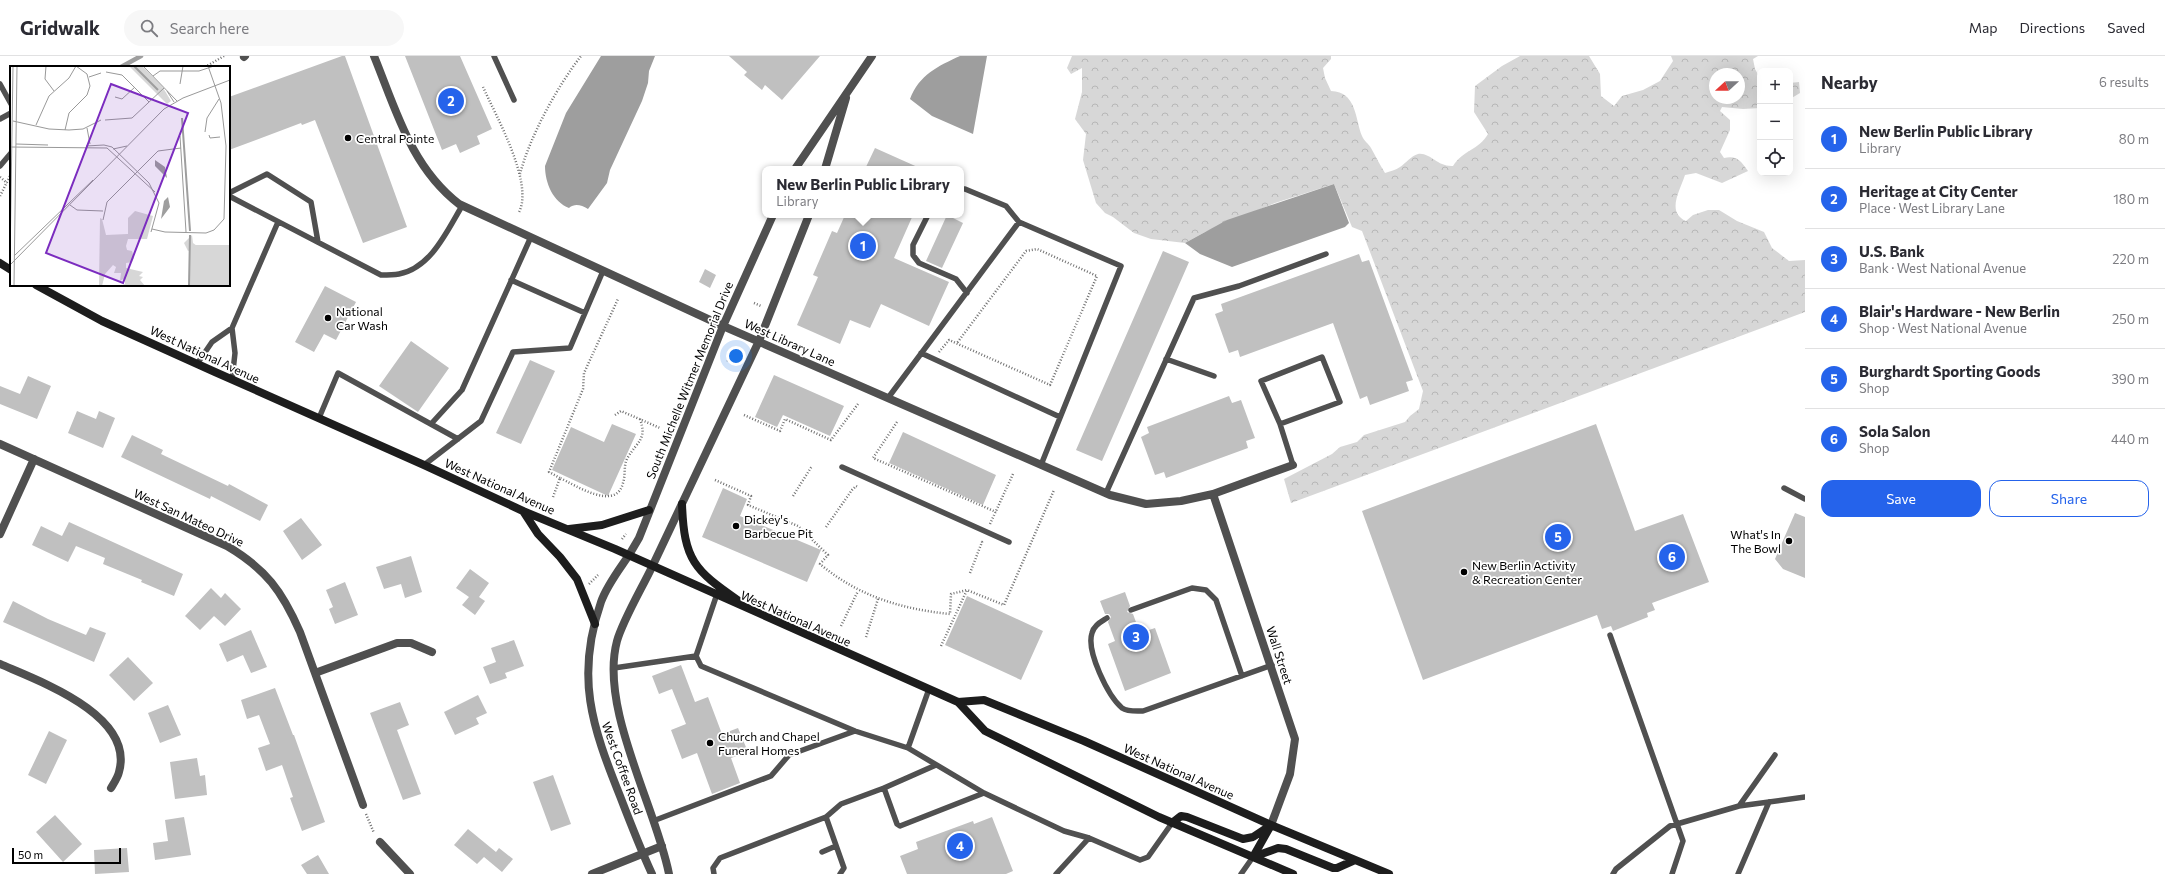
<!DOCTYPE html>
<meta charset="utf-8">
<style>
:root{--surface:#fff;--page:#f7f7f7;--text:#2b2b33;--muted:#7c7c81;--line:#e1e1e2;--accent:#2563eb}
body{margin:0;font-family:Commissioner,sans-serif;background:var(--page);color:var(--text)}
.controls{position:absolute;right:12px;top:12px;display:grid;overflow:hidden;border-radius:8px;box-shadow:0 4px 16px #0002}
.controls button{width:36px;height:36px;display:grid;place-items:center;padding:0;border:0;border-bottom:1px solid var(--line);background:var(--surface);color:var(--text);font:20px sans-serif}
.compass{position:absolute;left:1709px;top:12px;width:36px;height:36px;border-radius:50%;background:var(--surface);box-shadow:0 4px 16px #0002;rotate:249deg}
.scale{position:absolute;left:12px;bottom:10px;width:109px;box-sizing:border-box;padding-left:4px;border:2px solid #000;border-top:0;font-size:11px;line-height:14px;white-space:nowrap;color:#000;-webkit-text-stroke:3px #fff;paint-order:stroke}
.you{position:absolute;left:736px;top:300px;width:14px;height:14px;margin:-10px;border:3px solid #fff;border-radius:50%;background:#1a73e8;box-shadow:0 0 0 6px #1a73e833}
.badge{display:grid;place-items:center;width:26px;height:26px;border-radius:50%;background:var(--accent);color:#fff;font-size:13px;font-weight:700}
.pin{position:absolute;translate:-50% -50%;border:2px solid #fff;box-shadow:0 1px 4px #0006}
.popup{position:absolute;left:762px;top:110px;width:202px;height:52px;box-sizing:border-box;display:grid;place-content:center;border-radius:8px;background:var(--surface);filter:drop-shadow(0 1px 3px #0005);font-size:13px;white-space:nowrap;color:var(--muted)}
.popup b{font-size:15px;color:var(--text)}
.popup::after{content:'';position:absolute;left:50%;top:100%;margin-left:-8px;border:8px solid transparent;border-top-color:var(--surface)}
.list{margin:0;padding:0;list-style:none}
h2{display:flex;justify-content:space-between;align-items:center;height:52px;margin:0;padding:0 16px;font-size:17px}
h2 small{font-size:13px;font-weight:400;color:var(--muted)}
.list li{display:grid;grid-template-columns:26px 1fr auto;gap:12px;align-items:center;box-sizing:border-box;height:60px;padding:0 16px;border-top:1px solid var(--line)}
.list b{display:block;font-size:15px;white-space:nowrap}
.list p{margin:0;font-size:13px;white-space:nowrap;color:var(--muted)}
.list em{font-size:13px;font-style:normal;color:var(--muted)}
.actions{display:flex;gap:8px;padding:12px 16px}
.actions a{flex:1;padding:9px 0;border:1px solid var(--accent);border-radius:12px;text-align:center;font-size:14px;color:var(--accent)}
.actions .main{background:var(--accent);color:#fff}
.icon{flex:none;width:22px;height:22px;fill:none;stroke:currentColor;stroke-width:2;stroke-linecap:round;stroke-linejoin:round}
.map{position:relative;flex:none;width:1805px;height:818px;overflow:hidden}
header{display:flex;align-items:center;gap:24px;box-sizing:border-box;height:56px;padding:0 20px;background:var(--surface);border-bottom:1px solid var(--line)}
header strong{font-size:19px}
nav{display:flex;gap:22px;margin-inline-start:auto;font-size:14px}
.search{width:280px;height:36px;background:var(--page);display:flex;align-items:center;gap:10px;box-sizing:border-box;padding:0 14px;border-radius:22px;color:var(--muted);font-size:15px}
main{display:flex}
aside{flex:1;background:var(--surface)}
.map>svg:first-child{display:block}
.forest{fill:url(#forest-crowns);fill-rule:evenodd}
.water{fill:#9e9e9e}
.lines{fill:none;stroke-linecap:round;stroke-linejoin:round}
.stream{stroke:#9e9e9e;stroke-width:4.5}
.building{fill:#c0c0c0}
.path{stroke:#727272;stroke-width:2.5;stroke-dasharray:1 2;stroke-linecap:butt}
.service{stroke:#505050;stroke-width:5.5}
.minor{stroke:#505050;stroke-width:8}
.tertiary{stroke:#505050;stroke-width:8}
.secondary{stroke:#1d1d1d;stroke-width:8}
.poi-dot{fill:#000;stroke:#fff;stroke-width:1.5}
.labels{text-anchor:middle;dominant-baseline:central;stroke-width:3.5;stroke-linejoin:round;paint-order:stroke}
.poi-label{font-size:12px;fill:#000;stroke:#fff;text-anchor:start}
.street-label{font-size:12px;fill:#000;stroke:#fff}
.inset-river{fill:none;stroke:#9e9e9e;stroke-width:2}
.inset-road{fill:none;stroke:#999;stroke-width:1}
.view{fill:#7b2cbf;fill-opacity:0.15;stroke:#7b2cbf;stroke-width:2}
.inset-edge{fill:none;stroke:#000;stroke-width:2}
</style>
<header>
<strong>Gridwalk</strong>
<div class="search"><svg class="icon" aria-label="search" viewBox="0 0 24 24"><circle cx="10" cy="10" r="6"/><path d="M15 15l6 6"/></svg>Search here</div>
<nav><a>Map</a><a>Directions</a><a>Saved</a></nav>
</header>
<main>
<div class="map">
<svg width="1805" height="818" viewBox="0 0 1805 818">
<defs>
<pattern id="forest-crowns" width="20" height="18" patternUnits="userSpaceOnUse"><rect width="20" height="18" fill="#d7d7d7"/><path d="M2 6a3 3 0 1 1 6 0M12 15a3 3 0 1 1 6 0" fill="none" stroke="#b7b7b7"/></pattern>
</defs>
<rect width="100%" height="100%" fill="#fff"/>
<!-- forest -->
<path class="forest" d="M 1072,0 L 1331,0 L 1331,3 L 1323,12 L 1325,22 L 1331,35 C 1357,36 1355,63 1362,80 C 1364,85 1369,88 1371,92 C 1376,101 1380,109 1385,117 C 1390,115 1396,114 1400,111 C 1406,107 1411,100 1418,98 C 1430,96 1437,111 1453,110 C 1463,94 1479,94 1488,78 L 1474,56 L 1475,30 L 1502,10 L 1520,0 L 1589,0 L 1600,18 L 1601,40 L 1614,50 L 1622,40 L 1643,34 L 1660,25 L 1673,5 L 1671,0 L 1758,0 L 1753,3 L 1755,13 L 1760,22 L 1760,52 L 1743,53 L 1722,51 L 1720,55 L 1730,64 L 1730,74 L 1720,96 L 1724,102 C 1737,99 1741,105 1748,115 L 1722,127 L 1696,117 L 1685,119 C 1680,135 1666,156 1686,165 L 1693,159 L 1708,154 L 1719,154 L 1737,165 L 1764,176 L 1772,192 L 1789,205 L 1805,204 L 1805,256 L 1291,447 L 1284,423 L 1332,398 L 1340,391 L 1357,386 L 1364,379 L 1405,366 L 1410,360 L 1419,353 L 1423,335 L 1362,175 L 1352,171 L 1334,128 L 1275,147 L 1205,176 L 1185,187 L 1151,183 L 1134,177 L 1113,161 L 1105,157 L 1096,147 L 1083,104 L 1086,78 L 1075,63 L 1082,36 L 1082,12 L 1071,18 L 1067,12 ZM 1715,18 L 1739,18 L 1739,42 L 1715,42 Z
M 1799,26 L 1800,37 L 1790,43 L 1790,27 Z"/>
<!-- water -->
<path class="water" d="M 601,0 L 655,0 L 649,15 L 648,27 L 642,45 L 610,114 L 607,127 L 588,153 C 581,149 575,147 569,152 C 553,146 545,127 545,110 L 566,57 Z
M 960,0 L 987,0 L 973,78 L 932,60 L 910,43 C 919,19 938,10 960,0 Z
M 1334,128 L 1349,167 L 1345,171 L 1232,211 L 1200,198 L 1185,187 L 1227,164 Z"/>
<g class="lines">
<!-- stream -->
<path class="stream" d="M 121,11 L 141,0"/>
</g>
<!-- building -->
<path class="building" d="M 342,0 L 345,0 L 407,171 L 363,187 L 315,64 L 302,69 L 301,67 L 229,94 L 229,41 Z
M 405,0 L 460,0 L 492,73 L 477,80 L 480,88 L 460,97 L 456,88 L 442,94 Z
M 729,0 L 820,0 L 782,44 L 765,29 L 762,34 L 744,19 L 747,16 Z
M 875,92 L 922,113 L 865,113 Z
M 845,159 L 913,159 L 894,202 L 949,226 L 929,270 L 881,248 L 870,272 L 850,264 L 840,288 L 797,269 L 818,221 L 813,219 L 832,175 L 837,177 Z
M 947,159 L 963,167 L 942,212 L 926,205 Z
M 1163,195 L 1189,206 L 1102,405 L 1076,394 Z
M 1359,198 L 1362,206 L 1369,204 L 1413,324 L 1406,326 L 1409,335 L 1370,349 L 1367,340 L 1360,343 L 1333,267 L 1240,301 L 1238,294 L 1229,297 L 1215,258 L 1223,255 L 1221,248 Z
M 705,213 L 716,219 L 710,232 L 699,226 Z
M 325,230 L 356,246 L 336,284 L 324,278 L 314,296 L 295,286 Z
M 411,285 L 449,312 L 418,356 L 379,330 Z
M 530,304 L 555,315 L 521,388 L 496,377 Z
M 774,319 L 844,350 L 830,380 L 783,359 L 777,371 L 755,361 Z
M 28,320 L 51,330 L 37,363 L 0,348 L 0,330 L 20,338 Z
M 1229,340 L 1232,347 L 1241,344 L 1255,382 L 1246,385 L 1248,392 L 1166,422 L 1164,416 L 1155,419 L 1141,381 L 1149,377 L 1147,371 Z
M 77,355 L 96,363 L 99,355 L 115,362 L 103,392 L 68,377 Z
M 612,368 L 636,378 L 608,440 L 552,414 L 571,371 L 604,386 Z
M 1596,368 L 1635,475 L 1683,458 L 1709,526 L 1652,547 L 1655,554 L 1647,557 L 1648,561 L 1613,575 L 1611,570 L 1602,573 L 1597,559 L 1423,624 L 1362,455 Z
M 903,376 L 996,419 L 983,449 L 889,407 Z
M 132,379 L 163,394 L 161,398 L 228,430 L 229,428 L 268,449 L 260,465 L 211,440 L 210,443 L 121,401 Z
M 723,432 L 747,443 L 740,460 L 821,494 L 807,526 L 702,481 Z
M 1795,457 L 1805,461 L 1805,522 L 1783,513 L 1775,503 Z
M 301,462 L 322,489 L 302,504 L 283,475 Z
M 69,466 L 183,518 L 174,540 L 141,526 L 142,524 L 103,508 L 105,502 L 76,490 L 68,506 L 32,489 L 41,470 L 62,480 Z
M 411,500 L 422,536 L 405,542 L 401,528 L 384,533 L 376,511 Z
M 470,513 L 489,527 L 479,541 L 485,545 L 475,559 L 462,549 L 469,541 L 456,532 Z
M 345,526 L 358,559 L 335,568 L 329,553 L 333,551 L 326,534 Z
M 211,532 L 221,542 L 225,537 L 241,553 L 225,570 L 214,560 L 200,574 L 185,560 Z
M 1125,536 L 1130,550 L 1127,556 L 1133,558 L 1140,577 L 1155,572 L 1171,617 L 1125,635 L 1108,588 L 1115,585 L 1108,566 L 1111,561 L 1109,558 L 1105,558 L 1100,545 Z
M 967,540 L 1043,575 L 1021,624 L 945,589 Z
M 13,545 L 48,563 L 86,579 L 90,571 L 106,577 L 94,606 L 3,566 Z
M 251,574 L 267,611 L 251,617 L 243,599 L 227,606 L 219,588 Z
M 514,584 L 524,610 L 505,617 L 507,622 L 490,628 L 483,611 L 496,606 L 491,592 Z
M 128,601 L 153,627 L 134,645 L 109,619 Z
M 681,609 L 695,646 L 708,641 L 722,678 L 738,672 L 748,696 L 731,702 L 740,727 L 712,738 L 697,697 L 682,703 L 671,674 L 686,668 L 672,633 L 659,638 L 652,620 Z
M 275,632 L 293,679 L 294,679 L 325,766 L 302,775 L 290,742 L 293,741 L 282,709 L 266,715 L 258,692 L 270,688 L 259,659 L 247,663 L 241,644 Z
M 478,639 L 487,657 L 476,662 L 479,668 L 455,679 L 444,656 Z
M 400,646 L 409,669 L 397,674 L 421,738 L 403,744 L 370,657 Z
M 168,649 L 181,679 L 160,687 L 148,657 Z
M 49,675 L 67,684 L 46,728 L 28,719 Z
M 197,702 L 200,720 L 205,719 L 207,739 L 175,743 L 170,706 Z
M 553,719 L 571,768 L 551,775 L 533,726 Z
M 55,759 L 82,788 L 63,806 L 36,776 Z
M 184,761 L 191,799 L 155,804 L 153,787 L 168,785 L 165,764 Z
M 992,761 L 1013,815 L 1006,818 L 907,818 L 900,800 L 918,793 L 916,786 L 973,765 L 974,768 Z
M 468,773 L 496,796 L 499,792 L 513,803 L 502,816 L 484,801 L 477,808 L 454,789 Z
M 127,792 L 129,816 L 95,818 L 94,794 Z
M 318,799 L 329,818 L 307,818 L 301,809 Z"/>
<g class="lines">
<!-- path -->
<path class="path" d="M 205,11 L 224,0
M 483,31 C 496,60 534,127 519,156
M 520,118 C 530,80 557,31 581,0
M 0,121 L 7,127
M 0,140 L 11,118
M 754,247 L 761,250
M 939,296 L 949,284 L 1050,329 L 1097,220 L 1037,193 L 1026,195 L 957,287
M 727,304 L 735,307
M 615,359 L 621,355 L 660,372
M 744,359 L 780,375 L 785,363 L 831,384 L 858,348
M 897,366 L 873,402 L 996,456
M 560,422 L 549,416 L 583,333 L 584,317 L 618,243
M 715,424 L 751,440 L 748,449 L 798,470 L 828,499 L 820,508 C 858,540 901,553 950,558 L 951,538 L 967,534
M 793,440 L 812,410
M 553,441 L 560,422 C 575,429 616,456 623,427 C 626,418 623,409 628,401 C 638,385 647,383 640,363
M 990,468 L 1013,418
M 826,471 L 852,434 L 856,430 L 858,431
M 622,483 L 626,478
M 970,517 L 982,486 L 980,485
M 589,528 L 598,519
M 841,570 L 858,535
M 866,581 L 878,543
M 941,590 L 967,534 L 1004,549 L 1054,434
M 366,758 L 374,777"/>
<!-- service -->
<path class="service" d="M 494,0 L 514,44
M 0,28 L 11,48
M 0,63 L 11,57
M 0,110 L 11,97
M 961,133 L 965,133 L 1006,150 L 1019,166
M 229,137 L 267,118 L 311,146 L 318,186
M 229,140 L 381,219 C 386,219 393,219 399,218 C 431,212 447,175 462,150
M 928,159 L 913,189 L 913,199 L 919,207 L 956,223 L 967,237
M 511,224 L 585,257
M 232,272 L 235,297 L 232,324
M 921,297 L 1060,361
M 1166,303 L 1214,320
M 197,308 L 212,286 L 232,272 L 278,166
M 888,342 L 1019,166 L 1121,210 L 1041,409
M 319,362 L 338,317 L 458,383
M 431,368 L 462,334 L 530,183
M 1280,368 L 1340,346 L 1322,301 L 1261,325 L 1280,368 L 1293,409
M 424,409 L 481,365 L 513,296 L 570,292 L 603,215
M 842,411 L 1009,486
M 1784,432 L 1805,443
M 1106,437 L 1194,242 L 1239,230 L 1326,198
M 718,535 L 696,600 L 701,610 L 855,675 L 908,692 L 929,633
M 1131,554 L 1192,532 L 1206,534 L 1216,544 L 1242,620
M 1107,562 C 1101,566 1094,569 1092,577 C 1086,595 1108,640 1122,652 C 1128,656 1137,655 1143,655 L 1272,609
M 1610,579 L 1683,785 L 1672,818
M 614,612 L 696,600
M 908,692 L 984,737 L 1064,775 L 1089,782 L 1140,804 L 1148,801 L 1172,767
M 936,709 L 884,732 L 897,768 L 900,770 L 984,737
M 1739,750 L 1775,699
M 826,761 L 841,748 L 884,732
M 653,765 L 771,720 L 789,699 L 855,675
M 822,796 L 836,790
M 714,818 L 713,812 L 720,802 L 826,761 L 844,812 L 840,818
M 1056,818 L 1089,782
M 1241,818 L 1253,801
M 1613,818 L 1616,813 L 1670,770 L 1739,750 L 1805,741
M 1738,818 L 1769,746"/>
<!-- minor -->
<path class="minor" d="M 374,0 C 396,54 411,111 459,148 L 723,270 L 1110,439 L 1146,448 L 1181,445 L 1213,438 L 1293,409
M 244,1 L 245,0
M 795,113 L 872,0
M 825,113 L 846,42
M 0,388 L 227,490 C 266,513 282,535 300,576 L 363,749
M 1213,438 L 1295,683 L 1290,718 L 1271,769
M 0,478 L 34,403
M 629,499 L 639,482 L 723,270 L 773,159
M 652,511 L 759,285 L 809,159
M 0,608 C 39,625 135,659 119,716 C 118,721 114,727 111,732
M 315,617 L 397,587 L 411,587 L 432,596
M 380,786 L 410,818
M 592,818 L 662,790"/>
<!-- tertiary -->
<path class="tertiary" d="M 629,499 C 619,514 607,529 601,546 C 575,621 592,670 620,740 C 630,766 640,792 652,818
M 652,511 C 642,532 623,564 617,585 C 599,652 656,751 669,818"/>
<!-- secondary -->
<path class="secondary" d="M 0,207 L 11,214
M 36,229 L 102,265 L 215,316 L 424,409 L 523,455 L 615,493 L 958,646 L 985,675 L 1159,761 L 1293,818
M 682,448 C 684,504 694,514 739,545
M 523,455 L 538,478 L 560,501 L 577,523 L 595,568
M 569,473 L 602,469 L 649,454
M 958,646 L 984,644 L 1084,685 L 1271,769 L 1389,818
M 1172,767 L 1181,760 L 1187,761 L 1243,783 L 1253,781 L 1271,769
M 1253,801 L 1278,792 L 1286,793 L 1333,812 L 1337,812 L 1355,804
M 1253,801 L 1270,771"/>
</g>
<!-- markers -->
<g class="poi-dot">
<circle cx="348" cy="82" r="4"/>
<circle cx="328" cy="262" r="4"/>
<circle cx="736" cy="470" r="4"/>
<circle cx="1789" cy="485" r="4"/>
<circle cx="1464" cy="516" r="4"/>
<circle cx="710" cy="687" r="4"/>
</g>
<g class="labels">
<!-- poi labels -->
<g class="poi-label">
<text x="356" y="82">Central Pointe</text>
<text x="336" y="255">National<tspan x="336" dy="14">Car Wash</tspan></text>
<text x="744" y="463">Dickey's<tspan x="744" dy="14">Barbecue Pit</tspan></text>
<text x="1781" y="478" text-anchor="end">What's In<tspan x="1781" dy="14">The Bowl</tspan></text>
<text x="1472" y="509">New Berlin Activity<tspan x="1472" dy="14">&amp; Recreation Center</tspan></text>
<text x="718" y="680">Church and Chapel<tspan x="718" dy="14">Funeral Homes</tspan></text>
</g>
<!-- street labels -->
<g class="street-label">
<text transform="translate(790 286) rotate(24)">West Library Lane</text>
<text transform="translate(205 298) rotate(25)">West National Avenue</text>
<text transform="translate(689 324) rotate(-68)">South Michelle Witmer Memorial Drive</text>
<text transform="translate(500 430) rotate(24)">West National Avenue</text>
<text transform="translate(189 461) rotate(25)">West San Mateo Drive</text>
<text transform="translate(796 562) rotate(24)">West National Avenue</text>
<text transform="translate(1280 599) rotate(72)">Wall Street</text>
<text transform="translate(623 712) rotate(70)">West Coffee Road</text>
<text transform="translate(1179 715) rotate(24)">West National Avenue</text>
</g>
</g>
<!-- overview -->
<g transform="translate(10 10)">
<rect width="220" height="220" fill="#fff"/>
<path d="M 180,179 L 220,179 L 220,220 L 180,220 Z" fill="#d7d7d7"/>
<path d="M 125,145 L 143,150 L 137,173 L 118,173 L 116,180 L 117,184 L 122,185 L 124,192 L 122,196 L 116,197 L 116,202 L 133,206 L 129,210 L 133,211 L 130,214 L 135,220 L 111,220 L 115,218 L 115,212 L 110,215 L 111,207 L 104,207 L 106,201 L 103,199 L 95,208 L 92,220 L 89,220 L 90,152 L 92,153 L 96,169 L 118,168 L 118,152 ZM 182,169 L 183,177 L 187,180 L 178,185 L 174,177 Z" fill="#d7d7d7"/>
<path d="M 119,0 L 132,0 L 152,20 L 161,35 L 157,38 Z" fill="#d7d7d7"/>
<path d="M 145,94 L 155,101 L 157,112 L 145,100 ZM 158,131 L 160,141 L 151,153 L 154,135 Z" fill="#9e9e9e"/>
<path class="inset-river" d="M 124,0 L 148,24M 172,52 L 180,165M 179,220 L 180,169"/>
<path class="inset-road" d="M 36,0 L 35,13 L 44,25M 133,0 L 167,35M 96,6 L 112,9 L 139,36M 143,10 L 150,5 L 189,5 L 204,0M 79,11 L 91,7M 170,18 L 173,0M 157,25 L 164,36M 105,31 L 112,33 L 125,21M 95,54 L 122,52 L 154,22M 3,55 L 39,63 L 59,64 L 73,63 L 91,54M 26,59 L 39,30 L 59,12 L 66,0M 77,62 L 80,78M 55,64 L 59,47 L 77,29 L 80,20 L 77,8 L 66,0M 195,66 L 197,52 L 209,33M 199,69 L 200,72 L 210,71M 170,70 L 176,166M 6,78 L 38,79M 76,80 L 94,79 L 102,81 L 139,117 L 149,137 L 141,166M 0,81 L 97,82 L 145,126M 103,83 L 117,80M 60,139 L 67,144 L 93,145M 93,154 L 97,136 L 148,85 L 171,82M 142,163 L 155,166 L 196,167 L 204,164 L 214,153 L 216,80 L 211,37 L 198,0M 4,190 L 83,114M 0,197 L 3,0M 0,199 L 154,43 L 173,32 L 220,14M 4,220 L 7,0"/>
<path class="view" d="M 101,18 L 178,47 L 113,217 L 36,187 Z"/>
<rect width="220" height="220" class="inset-edge"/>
</g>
</svg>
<div class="controls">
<button>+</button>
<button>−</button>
<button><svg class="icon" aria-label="locate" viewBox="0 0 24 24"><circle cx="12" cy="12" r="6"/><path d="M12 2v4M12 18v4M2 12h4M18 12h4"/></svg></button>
</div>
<svg class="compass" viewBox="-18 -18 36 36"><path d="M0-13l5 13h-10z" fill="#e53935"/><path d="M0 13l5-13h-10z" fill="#7c7c81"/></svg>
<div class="scale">50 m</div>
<div class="you"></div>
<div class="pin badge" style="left:863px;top:190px">1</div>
<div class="popup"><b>New Berlin Public Library</b>Library</div>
<div class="pin badge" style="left:451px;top:45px">2</div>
<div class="pin badge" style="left:1136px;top:581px">3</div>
<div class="pin badge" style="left:960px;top:790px">4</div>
<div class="pin badge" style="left:1558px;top:481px">5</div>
<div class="pin badge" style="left:1672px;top:501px">6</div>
</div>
<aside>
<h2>Nearby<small>6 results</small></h2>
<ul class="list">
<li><span class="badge">1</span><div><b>New Berlin Public Library</b><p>Library</p></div><em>80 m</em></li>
<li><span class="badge">2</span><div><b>Heritage at City Center</b><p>Place · West Library Lane</p></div><em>180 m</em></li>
<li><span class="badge">3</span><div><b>U.S. Bank</b><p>Bank · West National Avenue</p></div><em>220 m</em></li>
<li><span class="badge">4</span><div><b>Blair's Hardware - New Berlin</b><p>Shop · West National Avenue</p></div><em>250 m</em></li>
<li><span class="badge">5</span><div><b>Burghardt Sporting Goods</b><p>Shop</p></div><em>390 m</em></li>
<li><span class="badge">6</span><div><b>Sola Salon</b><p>Shop</p></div><em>440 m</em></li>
</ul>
<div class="actions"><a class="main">Save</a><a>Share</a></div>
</aside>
</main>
